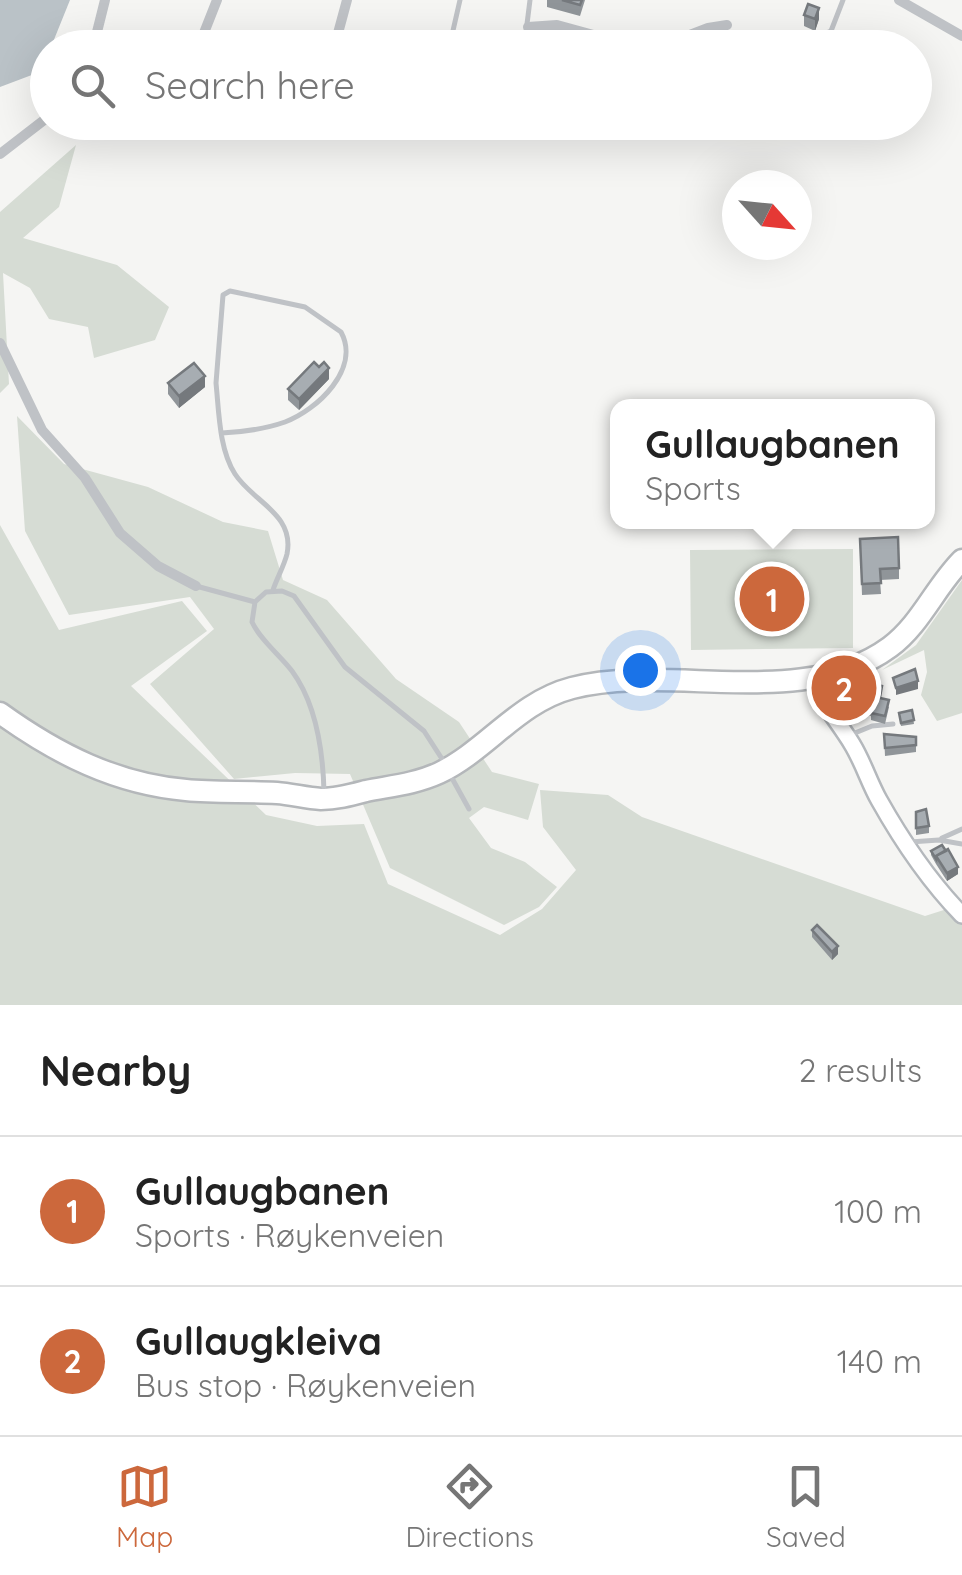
<!DOCTYPE html>
<meta charset="utf-8">
<style>
:root{--surface:#fff;--page:#f2f2f2;--text:#222;--muted:#767676;--line:#e0e0e0;--accent:#cc683c}
body{margin:0;font-family:Quicksand,sans-serif;background:var(--page);color:var(--text)}
.compass{position:absolute;left:722px;top:170px;width:90px;height:90px;border-radius:50%;background:var(--surface);box-shadow:0 10px 40px #0002;rotate:117deg}
.you{position:absolute;left:640px;top:670px;width:35px;height:35px;margin:-25px;border:8px solid #fff;border-radius:50%;background:#1a73e8;box-shadow:0 0 0 15px #1a73e833}
.badge{display:grid;place-items:center;width:65px;height:65px;border-radius:50%;background:var(--accent);color:#fff;font-size:32px;font-weight:700}
.pin{position:absolute;translate:-50% -50%;border:5px solid #fff;box-shadow:0 2px 10px #0006}
.popup{position:absolute;left:610px;top:399px;width:325px;height:130px;box-sizing:border-box;display:grid;place-content:center;border-radius:20px;background:var(--surface);filter:drop-shadow(0 2px 8px #0005);font-size:32px;white-space:nowrap;color:var(--muted)}
.popup b{font-size:38px;color:var(--text)}
.popup::after{content:'';position:absolute;left:50%;top:100%;margin-left:-20px;border:20px solid transparent;border-top-color:var(--surface)}
.list{margin:0;padding:0;list-style:none}
h2{display:flex;justify-content:space-between;align-items:center;height:130px;margin:0;padding:0 40px;font-size:42px}
h2 small{font-size:32px;font-weight:400;color:var(--muted)}
.list li{display:grid;grid-template-columns:65px 1fr auto;gap:30px;align-items:center;box-sizing:border-box;height:150px;padding:0 40px;border-top:2px solid var(--line)}
.list b{display:block;font-size:38px;white-space:nowrap}
.list p{margin:0;font-size:32px;white-space:nowrap;color:var(--muted)}
.list em{font-size:32px;font-style:normal;color:var(--muted)}
.icon{flex:none;width:55px;height:55px;fill:none;stroke:currentColor;stroke-width:2;stroke-linecap:round;stroke-linejoin:round}
.map{position:relative;flex:none;width:962px;height:1005px;overflow:hidden}
.search{position:absolute;background:var(--surface);box-shadow:0 10px 40px #0002;left:30px;right:30px;top:30px;height:110px;display:flex;align-items:center;gap:25px;box-sizing:border-box;padding:0 35px;border-radius:55px;color:var(--muted);font-size:38px}
.sheet{height:430px;background:var(--surface)}
nav{display:flex;justify-content:space-around;align-items:center;box-sizing:border-box;height:140px;border-top:2px solid var(--line);background:var(--surface);font-size:28px;color:var(--muted)}
nav a{display:grid;justify-items:center;gap:5px}
nav .on{color:var(--accent)}
.map>svg:first-child{display:block}
.green{fill:#d6dcd4}
.water{fill:#bac2c7}
.lines{fill:none;stroke-linecap:round;stroke-linejoin:round}
.secondary-casing{stroke:#b4b8bc;stroke-width:20}
.highway-casing{stroke:#b4b7ba;stroke-width:25}
.lane{stroke:#bfc2c6;stroke-width:5}
.street{stroke:#bfc2c6;stroke-width:10}
.secondary{stroke:#fff;stroke-width:15}
.highway{stroke:#fff;stroke-width:20}
.wall{fill:#909599}
.shaded-wall{fill:#75797d}
.building{fill:#a7adb2;stroke:#75797d;stroke-width:2.5}
</style>
<div class="map">
<svg width="962" height="1005" viewBox="0 0 962 1005">
<rect width="100%" height="100%" fill="#f5f5f3"/>
<!-- green -->
<path class="green" d="M 76,145 L 59,207 L 23,238 L 117,265 L 169,307 L 155,340 L 94,358 L 88,327 L 49,319 L 30,288 L 3,273 L 9,384 L 0,393 L 0,212 Z
M 17,416 L 64,464 L 148,487 L 223,522 L 268,531 L 283,580 L 327,600 L 396,679 L 459,722 L 492,772 L 539,784 L 528,820 L 484,807 L 469,818 L 491,848 L 525,862 L 557,887 L 539,907 L 504,925 L 390,868 L 350,774 L 295,773 L 234,779 L 150,684 L 214,629 L 190,597 L 69,615 L 25,531 Z
M 0,525 L 59,630 L 182,601 L 207,631 L 131,686 L 266,815 L 317,826 L 364,824 L 388,884 L 500,935 L 542,909 L 576,870 L 543,827 L 540,790 L 608,795 L 642,817 L 925,916 L 947,909 L 962,922 L 962,1005 L 0,1005 Z
M 853,549 L 853,648 L 691,650 L 690,550 Z
M 962,580 L 962,713 L 937,721 L 921,695 L 927,672 L 924,650 L 882,670 L 916,645 Z"/>
<!-- water -->
<path class="water" d="M 0,0 L 70,0 L 51,47 L 48,48 L 45,70 L 0,87 Z"/>
<g class="lines">
<defs>
<path id="secondary" d="M 812,677 C 821,703 838,721 852,744 C 863,762 869,782 879,800 C 902,841 930,882 962,915"/>
<path id="highway" d="M 0,713 C 57,754 116,784 186,790 C 216,793 247,791 277,793 C 291,794 306,798 321,799 C 337,799 351,795 366,791 C 391,786 415,784 439,773 C 487,750 518,702 572,688 C 670,663 803,711 890,647 C 921,624 935,587 962,560"/>
</defs>
<!-- secondary casing -->
<use href="#secondary" class="secondary-casing"/>
<!-- highway casing -->
<use href="#highway" class="highway-casing"/>
<!-- lane -->
<path class="lane" d="M 449,48 L 460,0
M 524,48 L 530,0
M 791,48 L 831,31 L 843,0
M 222,433 C 242,432 265,429 285,422 C 317,410 361,369 341,332 L 305,307 L 230,291 L 223,295 L 216,383 C 219,412 219,449 235,474 C 253,502 295,514 287,554 C 284,566 277,578 273,590
M 196,586 L 255,602
M 850,735 L 872,726 L 893,724
M 453,780 L 469,809
M 324,792 C 323,751 317,705 292,671 C 280,655 261,641 252,622 L 255,602 L 266,592 L 282,591 L 294,596 L 345,667 L 424,731 L 444,762
M 942,838 L 962,829
M 910,842 L 939,840 L 962,844"/>
<!-- street -->
<path class="street" d="M 899,0 L 962,36
M 528,27 L 557,25 L 641,48
M 93,48 L 105,0
M 198,48 L 217,0
M 334,48 L 347,0
M 656,48 L 708,28 L 727,25
M 0,154 L 48,117
M 0,343 L 42,430 L 85,478 L 120,533 L 158,566 L 196,586"/>
<!-- secondary -->
<use href="#secondary" class="secondary"/>
<!-- highway -->
<use href="#highway" class="highway"/>
</g>
<!-- wall -->
<path class="wall" d="M 547,0 L 585,0 L 580,16 L 547,7 Z
M 804,15 L 819,19 L 815,31 L 804,26 Z
M 329,379 L 299,410 L 288,400 L 288,389 Z
M 168,383 L 205,387 L 179,408 L 168,394 Z
M 860,539 L 899,568 L 899,579 L 880,580 L 881,594 L 862,595 Z
M 865,694 L 880,698 L 889,707 L 885,724 L 871,720 L 871,716 L 868,715 L 870,699 L 865,698 Z
M 912,710 L 914,724 L 901,726 L 899,713 Z
M 884,734 L 916,737 L 916,752 L 885,756 Z
M 916,812 L 929,826 L 929,833 L 916,835 Z
M 931,851 L 958,874 L 947,881 L 936,864 L 931,855 Z
M 812,930 L 838,954 L 832,960 L 812,937 Z"/>
<!-- shaded-wall -->
<path class="shaded-wall" d="M 819,8 L 819,19 L 815,31 L 815,19 Z
M 329,368 L 329,379 L 299,410 L 299,399 Z
M 205,376 L 205,387 L 179,408 L 179,396 Z
M 918,681 L 918,689 L 896,695 L 896,688 Z
M 958,867 L 958,874 L 947,881 L 947,873 Z
M 838,946 L 838,954 L 832,960 L 832,952 Z"/>
<!-- building -->
<path class="building" d="M 562,0 L 582,0 L 580,5 Z
M 808,4 L 819,8 L 815,19 L 804,15 Z
M 314,362 L 319,367 L 324,362 L 329,368 L 299,399 L 288,389 Z
M 194,363 L 205,376 L 179,396 L 168,383 Z
M 898,537 L 899,568 L 880,569 L 881,583 L 862,584 L 860,539 Z
M 915,669 L 918,681 L 896,688 L 893,678 Z
M 871,684 L 882,686 L 880,697 L 865,694 L 867,688 L 870,689 Z
M 871,696 L 889,700 L 885,716 L 871,713 L 872,709 L 868,708 Z
M 912,710 L 914,720 L 901,723 L 899,713 Z
M 884,734 L 916,737 L 916,745 L 885,748 Z
M 926,809 L 929,826 L 916,828 L 916,812 Z
M 942,845 L 946,851 L 936,856 L 936,859 L 931,851 Z
M 948,849 L 958,867 L 947,873 L 936,856 Z
M 817,925 L 838,946 L 832,952 L 812,930 Z"/>
</svg>
<svg class="compass" viewBox="-18 -18 36 36"><path d="M0-13l5 13h-10z" fill="#e53935"/><path d="M0 13l5-13h-10z" fill="#767676"/></svg>
<div class="you"></div>
<div class="pin badge" style="left:772px;top:599px">1</div>
<div class="popup"><b>Gullaugbanen</b>Sports</div>
<div class="pin badge" style="left:844px;top:688px">2</div>
<div class="search"><svg class="icon" aria-label="search" viewBox="0 0 24 24"><circle cx="10" cy="10" r="6"/><path d="M15 15l6 6"/></svg>Search here</div>
</div>
<section class="sheet">
<h2>Nearby<small>2 results</small></h2>
<ul class="list">
<li><span class="badge">1</span><div><b>Gullaugbanen</b><p>Sports · Røykenveien</p></div><em>100 m</em></li>
<li><span class="badge">2</span><div><b>Gullaugkleiva</b><p>Bus stop · Røykenveien</p></div><em>140 m</em></li>
</ul>
</section>
<nav>
<a class="on"><svg class="icon" aria-label="map" viewBox="0 0 24 24"><path d="M3 6l6-2 6 2 6-2v14l-6 2-6-2-6 2zM9 4v14M15 6v14"/></svg>Map</a>
<a><svg class="icon" aria-label="directions" viewBox="0 0 24 24"><path d="M12 3l9 9-9 9-9-9zM9 14v-3h6M13 9l2 2-2 2"/></svg>Directions</a>
<a><svg class="icon" aria-label="saved" viewBox="0 0 24 24"><path d="M7 4h10v16l-5-4-5 4z"/></svg>Saved</a>
</nav>
